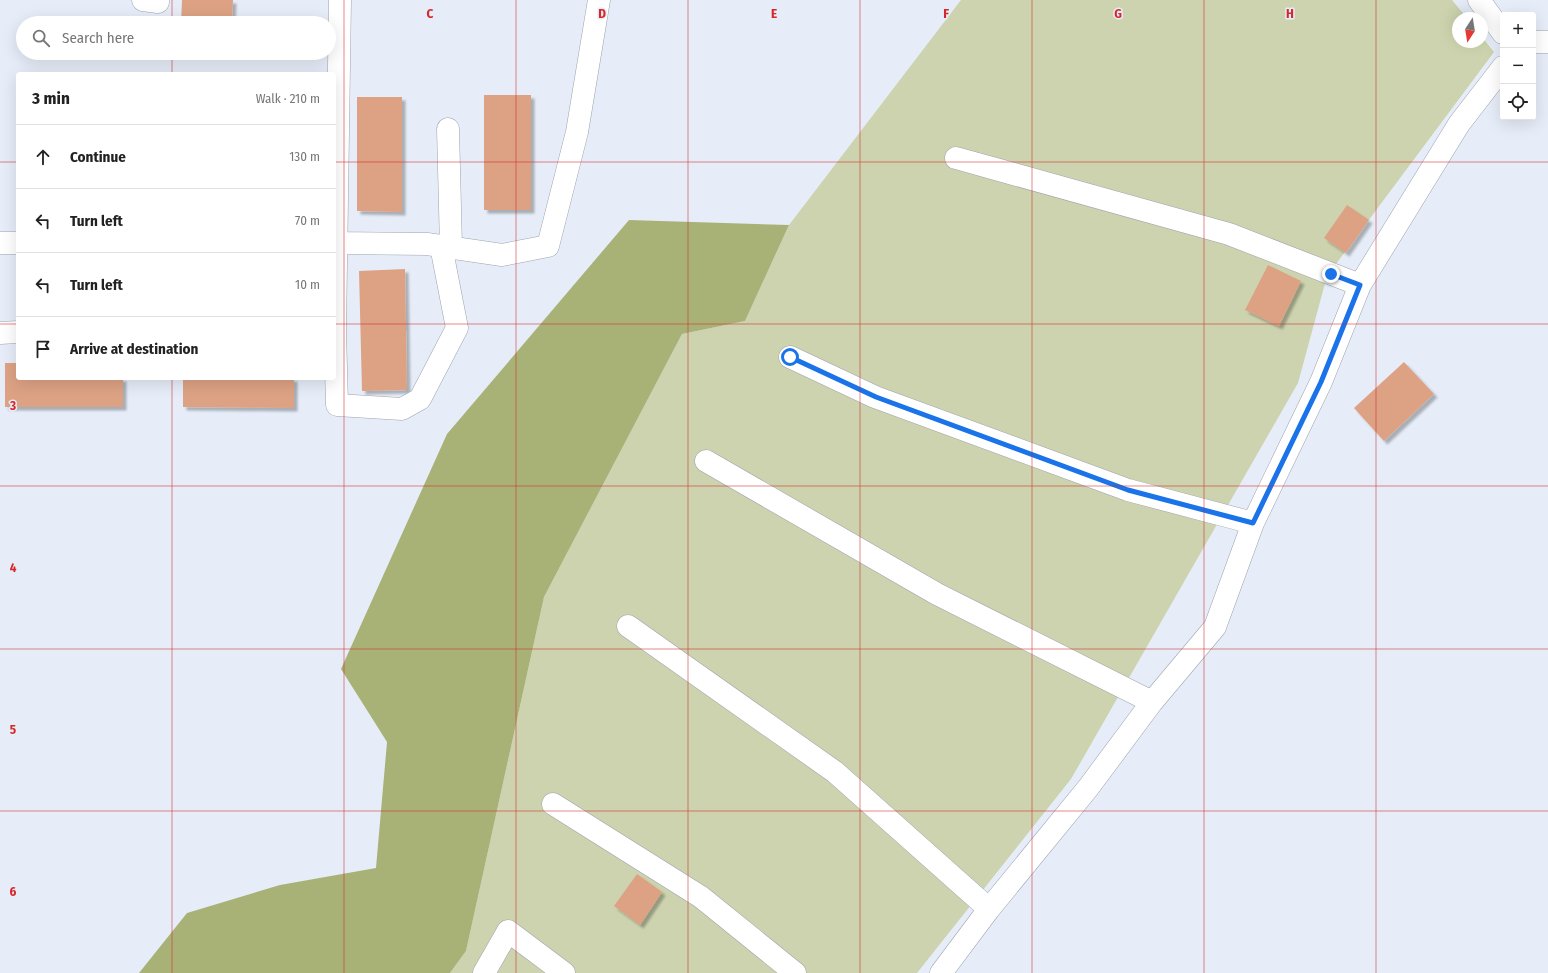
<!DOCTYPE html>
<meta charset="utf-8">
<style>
:root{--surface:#fff;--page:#f6f6f6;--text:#222;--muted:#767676;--line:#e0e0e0}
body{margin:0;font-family:"Fira Sans Condensed",sans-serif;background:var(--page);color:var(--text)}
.controls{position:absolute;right:12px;top:12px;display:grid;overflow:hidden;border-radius:4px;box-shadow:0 4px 16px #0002}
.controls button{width:36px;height:36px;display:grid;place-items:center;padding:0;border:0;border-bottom:1px solid var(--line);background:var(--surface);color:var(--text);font:20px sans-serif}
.compass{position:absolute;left:1452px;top:12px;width:36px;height:36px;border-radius:50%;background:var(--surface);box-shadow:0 4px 16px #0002;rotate:192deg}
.stop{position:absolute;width:12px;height:12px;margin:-9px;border:3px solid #1a73e8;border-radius:50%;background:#fff}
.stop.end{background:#1a73e8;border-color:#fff;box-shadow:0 1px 4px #0008}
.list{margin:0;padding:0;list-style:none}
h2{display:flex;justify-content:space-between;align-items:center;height:52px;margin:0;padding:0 16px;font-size:17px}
h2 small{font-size:13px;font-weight:400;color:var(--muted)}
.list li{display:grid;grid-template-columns:26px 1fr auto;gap:12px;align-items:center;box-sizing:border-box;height:64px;padding:0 16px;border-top:1px solid var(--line)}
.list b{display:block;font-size:15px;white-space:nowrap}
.list em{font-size:13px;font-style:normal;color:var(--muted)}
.icon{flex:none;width:22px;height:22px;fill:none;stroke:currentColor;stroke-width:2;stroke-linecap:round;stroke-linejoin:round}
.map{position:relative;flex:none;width:1548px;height:973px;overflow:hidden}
.search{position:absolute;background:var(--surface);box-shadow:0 4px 16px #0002;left:16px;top:16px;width:320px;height:44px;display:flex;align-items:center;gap:10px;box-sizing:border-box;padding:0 14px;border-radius:22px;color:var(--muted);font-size:15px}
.panel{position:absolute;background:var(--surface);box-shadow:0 4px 16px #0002;left:16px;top:72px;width:320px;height:308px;border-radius:4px}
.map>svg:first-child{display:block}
.green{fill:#ccd3ae}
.forest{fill:#a8b276}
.building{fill:#dda284;filter:url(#shadow)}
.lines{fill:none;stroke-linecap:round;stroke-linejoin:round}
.minor-casing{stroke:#9da4ae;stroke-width:23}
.minor{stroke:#fff;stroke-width:22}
.route{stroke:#1a73e8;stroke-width:5}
.grid{fill:none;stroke:#d62828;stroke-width:1;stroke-opacity:0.55}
.grid-label{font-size:13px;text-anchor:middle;font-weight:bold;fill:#d62828;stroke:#e6edf8;stroke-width:3;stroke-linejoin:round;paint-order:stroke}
</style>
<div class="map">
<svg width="1548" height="973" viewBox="0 0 1548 973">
<defs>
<filter id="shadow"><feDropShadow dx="3.5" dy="3.5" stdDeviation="1" flood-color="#0004"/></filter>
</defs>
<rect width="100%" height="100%" fill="#e6edf8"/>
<!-- green -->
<path class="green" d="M 961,0 L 1452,0 L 1467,18 L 1458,18 L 1458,42 L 1482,42 L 1482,37 L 1494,52 L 1327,276 L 1298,383 L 1071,779 L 917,973 L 450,973 L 466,951 L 544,597 L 682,334 L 745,321 L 789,225 Z"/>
<!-- forest -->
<path class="forest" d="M 629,220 L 789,225 L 745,321 L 682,334 L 544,597 L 466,951 L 450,973 L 139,973 L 187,913 L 280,885 L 376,868 L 387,742 L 341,669 L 447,434 Z"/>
<!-- building -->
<path class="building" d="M 182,0 L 233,0 L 232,23 L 181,23 Z
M 484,95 L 531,95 L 531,210 L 484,210 Z
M 357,97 L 402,97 L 402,212 L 357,211 Z
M 1347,205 L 1369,220 L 1346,253 L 1324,238 Z
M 1268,265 L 1301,281 L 1279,326 L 1245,310 Z
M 405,269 L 407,390 L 362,391 L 359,271 Z
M 1404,362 L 1434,394 L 1384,441 L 1354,408 Z
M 5,363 L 18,363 L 18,378 L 123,378 L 123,407 L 5,407 Z
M 183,378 L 294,378 L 294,408 L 183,407 Z
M 637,874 L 662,892 L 640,925 L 614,906 Z"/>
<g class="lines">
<defs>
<path id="minor" d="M 143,0 L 158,2 L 158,0
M 340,0 L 335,331 L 337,405 L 402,409 L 420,399 L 457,328 L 441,246
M 1479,0 L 1503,33
M 1533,42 L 1548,42
M 448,129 L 451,247
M 956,158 L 1229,234 L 1360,285
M 0,243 L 18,243
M 334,243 L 427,244 L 502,255 L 548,246 L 577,132 L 599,0
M 0,333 L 18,332
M 790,357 L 875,397 L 1128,490 L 1253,523
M 706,461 L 937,594 L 1152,702
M 628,626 L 835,772 L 989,909
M 553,804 L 701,897 L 795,973
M 484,973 L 508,931 L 564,973
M 941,973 L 989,909 L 1088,788 L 1152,702 L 1215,627 L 1253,523 L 1321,382 L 1360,285 L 1459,124 L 1503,67"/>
</defs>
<!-- minor casing -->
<use href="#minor" class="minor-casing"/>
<!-- minor -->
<use href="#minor" class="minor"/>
</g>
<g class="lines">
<!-- route -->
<path class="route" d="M 790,357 L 876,397 L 1128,490 L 1253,523 L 1321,382 L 1360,285 L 1331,274"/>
</g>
<!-- grid -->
<path class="grid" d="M 172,0 L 172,23M 344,0 L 344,973M 516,0 L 516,973M 688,0 L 688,973M 860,0 L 860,973M 1032,0 L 1032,973M 1204,0 L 1204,973M 1376,0 L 1376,973M 172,53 L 172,74M 0,162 L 18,162M 334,162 L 1548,162M 0,324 L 18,324M 334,324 L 1548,324M 172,378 L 172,973M 0,486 L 1548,486M 0,649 L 1548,649M 0,811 L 1548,811"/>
<g class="grid-label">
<text x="430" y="18">C</text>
<text x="602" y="18">D</text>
<text x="774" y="18">E</text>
<text x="946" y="18">F</text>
<text x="1118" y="18">G</text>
<text x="1290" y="18">H</text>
<text x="13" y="410">3</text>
<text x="13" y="572">4</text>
<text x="13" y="734">5</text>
<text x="13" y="896">6</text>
</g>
</svg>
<div class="controls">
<button>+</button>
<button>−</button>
<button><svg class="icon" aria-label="locate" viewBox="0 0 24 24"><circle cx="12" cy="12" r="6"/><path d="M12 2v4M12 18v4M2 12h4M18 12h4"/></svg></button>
</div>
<svg class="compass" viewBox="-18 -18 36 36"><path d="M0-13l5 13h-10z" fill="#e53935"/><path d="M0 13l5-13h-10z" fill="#767676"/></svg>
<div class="stop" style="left:790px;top:357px"></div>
<div class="stop end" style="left:1331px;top:274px"></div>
<div class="search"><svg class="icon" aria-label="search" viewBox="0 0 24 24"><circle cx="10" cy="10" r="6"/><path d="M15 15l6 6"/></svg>Search here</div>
<section class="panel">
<h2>3 min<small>Walk · 210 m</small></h2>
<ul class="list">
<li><svg class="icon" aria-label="ahead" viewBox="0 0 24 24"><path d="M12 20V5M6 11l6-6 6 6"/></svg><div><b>Continue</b></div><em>130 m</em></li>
<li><svg class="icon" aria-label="left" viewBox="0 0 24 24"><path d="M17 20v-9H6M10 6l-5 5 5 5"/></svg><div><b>Turn left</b></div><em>70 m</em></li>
<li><svg class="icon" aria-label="left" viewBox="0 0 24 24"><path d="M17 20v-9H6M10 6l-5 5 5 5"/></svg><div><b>Turn left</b></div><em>10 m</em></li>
<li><svg class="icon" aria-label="arrive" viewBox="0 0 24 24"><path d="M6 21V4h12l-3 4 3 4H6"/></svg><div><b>Arrive at destination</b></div></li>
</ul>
</section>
</div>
